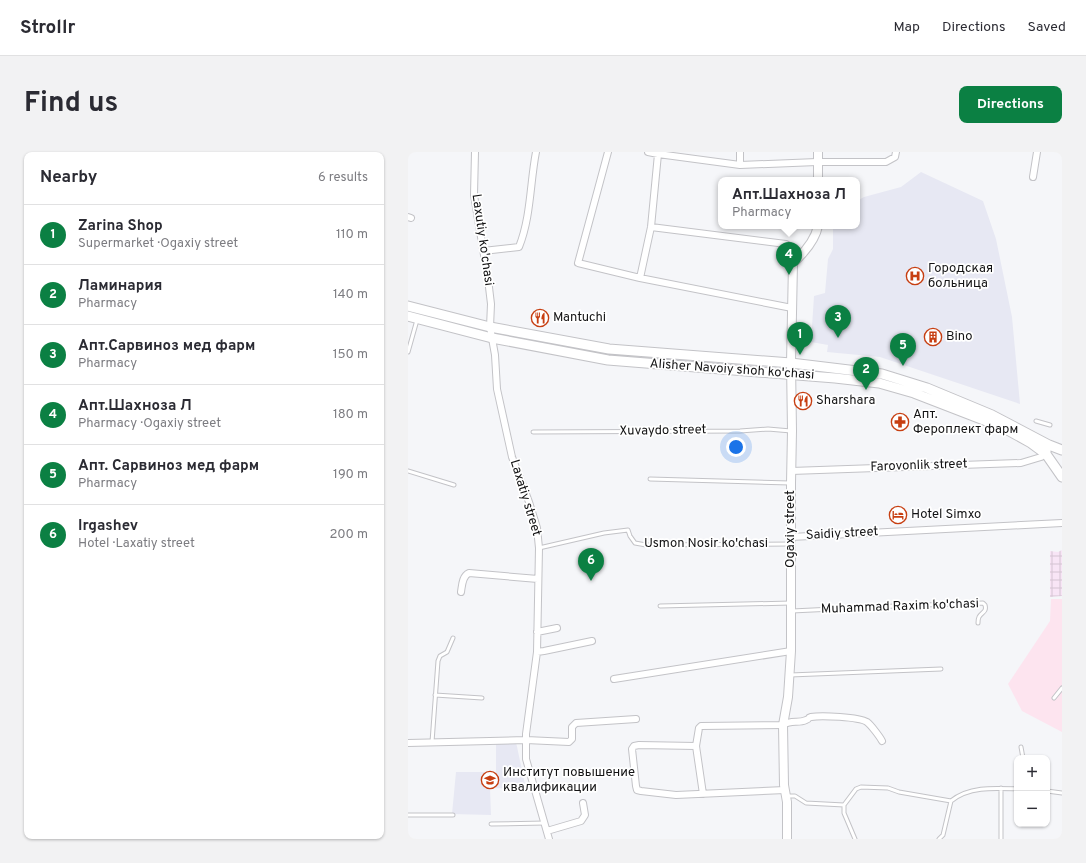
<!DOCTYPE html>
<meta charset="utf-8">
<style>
:root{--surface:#fff;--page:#f2f2f3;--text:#2b2b33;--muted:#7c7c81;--line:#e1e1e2;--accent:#0b8043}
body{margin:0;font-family:Overpass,sans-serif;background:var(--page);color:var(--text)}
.controls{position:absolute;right:12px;bottom:12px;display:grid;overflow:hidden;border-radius:8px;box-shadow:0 1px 3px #0004}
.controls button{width:36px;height:36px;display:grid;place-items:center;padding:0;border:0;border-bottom:1px solid var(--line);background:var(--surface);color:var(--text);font:20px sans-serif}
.you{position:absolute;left:328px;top:295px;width:14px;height:14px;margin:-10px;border:3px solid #fff;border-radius:50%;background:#1a73e8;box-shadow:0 0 0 6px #1a73e833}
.badge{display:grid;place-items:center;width:26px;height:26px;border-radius:50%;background:var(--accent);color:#fff;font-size:13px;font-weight:700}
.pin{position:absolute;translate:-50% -33px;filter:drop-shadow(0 1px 2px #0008)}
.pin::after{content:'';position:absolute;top:21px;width:14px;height:12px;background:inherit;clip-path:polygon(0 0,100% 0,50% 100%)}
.popup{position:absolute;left:310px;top:25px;width:142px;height:52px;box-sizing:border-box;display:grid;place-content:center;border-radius:8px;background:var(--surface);filter:drop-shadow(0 1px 3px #0005);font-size:13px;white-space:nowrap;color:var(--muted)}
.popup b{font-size:15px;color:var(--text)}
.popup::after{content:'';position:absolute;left:50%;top:100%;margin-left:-8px;border:8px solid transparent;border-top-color:var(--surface)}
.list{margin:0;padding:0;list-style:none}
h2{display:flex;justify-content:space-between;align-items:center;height:52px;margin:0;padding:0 16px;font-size:17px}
h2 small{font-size:13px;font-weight:400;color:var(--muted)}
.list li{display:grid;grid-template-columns:26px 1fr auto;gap:12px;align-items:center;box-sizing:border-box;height:60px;padding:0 16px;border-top:1px solid var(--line)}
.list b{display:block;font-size:15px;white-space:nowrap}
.list p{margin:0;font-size:13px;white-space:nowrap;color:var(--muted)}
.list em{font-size:13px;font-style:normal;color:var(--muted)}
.map{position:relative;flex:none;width:654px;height:687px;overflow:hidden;border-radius:8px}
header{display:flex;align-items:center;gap:24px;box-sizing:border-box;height:56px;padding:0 20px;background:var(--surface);border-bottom:1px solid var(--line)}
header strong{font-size:19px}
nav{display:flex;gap:22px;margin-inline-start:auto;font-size:14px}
.intro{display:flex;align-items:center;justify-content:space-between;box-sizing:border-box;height:96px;padding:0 24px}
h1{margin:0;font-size:28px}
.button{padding:10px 18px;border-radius:8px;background:var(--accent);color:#fff;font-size:14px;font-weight:700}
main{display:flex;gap:24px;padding:0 24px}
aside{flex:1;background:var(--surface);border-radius:8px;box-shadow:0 1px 3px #0004}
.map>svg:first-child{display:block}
.commercial{fill:#fde4ef}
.industrial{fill:url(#industrial-grid)}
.built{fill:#e7e8f3}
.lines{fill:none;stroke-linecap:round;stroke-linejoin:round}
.service-casing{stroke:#c3c3c7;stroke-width:5}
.minor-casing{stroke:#c3c3c7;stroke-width:8}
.tertiary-casing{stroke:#c3c3c7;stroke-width:10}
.secondary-casing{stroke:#c3c3c7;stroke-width:11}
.service{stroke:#fff;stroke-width:3}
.minor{stroke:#fff;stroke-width:6}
.tertiary{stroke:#fff;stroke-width:8}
.secondary{stroke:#fff;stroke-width:9}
.labels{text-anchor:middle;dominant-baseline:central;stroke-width:3.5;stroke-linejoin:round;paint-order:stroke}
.street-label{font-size:13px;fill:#131314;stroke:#fff}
.poi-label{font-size:13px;fill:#131314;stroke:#fff;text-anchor:start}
</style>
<header>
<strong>Strollr</strong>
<nav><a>Map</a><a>Directions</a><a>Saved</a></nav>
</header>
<div class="intro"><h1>Find us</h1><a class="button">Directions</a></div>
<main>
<aside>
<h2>Nearby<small>6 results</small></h2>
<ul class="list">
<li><span class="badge">1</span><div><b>Zarina Shop</b><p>Supermarket · Ogaxiy street</p></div><em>110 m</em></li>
<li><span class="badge">2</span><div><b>Ламинария</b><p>Pharmacy</p></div><em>140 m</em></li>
<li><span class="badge">3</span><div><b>Апт.Сарвиноз мед фарм</b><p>Pharmacy</p></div><em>150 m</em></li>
<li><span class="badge">4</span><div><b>Апт.Шахноза Л</b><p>Pharmacy · Ogaxiy street</p></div><em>180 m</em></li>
<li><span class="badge">5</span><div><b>Апт. Сарвиноз мед фарм</b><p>Pharmacy</p></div><em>190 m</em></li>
<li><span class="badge">6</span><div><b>Irgashev</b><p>Hotel · Laxatiy street</p></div><em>200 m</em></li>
</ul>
</aside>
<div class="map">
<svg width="654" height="687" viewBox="0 0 654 687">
<defs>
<pattern id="industrial-grid" width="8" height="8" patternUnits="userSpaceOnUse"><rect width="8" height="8" fill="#f8e5f6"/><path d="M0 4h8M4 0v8" fill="none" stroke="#d4c4d2"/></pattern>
</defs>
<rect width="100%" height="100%" fill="#f5f6f9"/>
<!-- commercial -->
<path class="commercial" d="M 643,447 L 654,447 L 654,580 L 614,559 L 600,532 L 642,469 Z"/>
<!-- industrial -->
<path class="industrial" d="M 654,398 L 654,444 L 642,445 L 642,399 L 650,400 Z"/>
<!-- built -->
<path class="built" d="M 513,20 L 575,49 L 588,87 L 604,165 L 612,252 L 472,205 L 419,200 L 420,193 L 403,190 L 406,144 L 417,141 L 420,107 L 425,97 L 425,74 L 449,74 L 449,49 L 456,45 L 493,35 Z
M 88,589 L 108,590 L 118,637 L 82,636 L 83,663 L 44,662 L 48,620 L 88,620 Z"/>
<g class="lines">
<defs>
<path id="service" d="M 0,200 L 9,168
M 628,269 L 642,273
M 125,280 L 332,279 L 360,277 L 383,279
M 0,319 L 46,333
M 242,327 L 382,331
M 131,396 L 196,381 L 220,378 L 222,384 L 227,391 L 238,393 L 383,392
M 252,454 L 383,451
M 384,459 L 487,454 L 575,451 L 577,453 C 579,460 574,460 571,465 C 570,467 570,469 570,471
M 382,523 L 533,517
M 27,543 L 74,546
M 646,546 L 654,536
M 24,590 L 30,509 L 32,504 L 39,500 L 45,486
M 613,595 L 615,606
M 593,636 L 593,687
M 639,639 L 654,641
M 380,644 L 387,644 L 398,651 L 436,653
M 0,663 L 45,663
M 83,672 L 137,671
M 447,687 L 436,661 L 436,653 L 448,637 L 453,635 L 480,636 L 491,640 L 543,649
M 531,687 L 535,683 L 543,649 C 561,634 587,636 609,637"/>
<path id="minor" d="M 67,0 L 66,43 L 80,127 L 83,152 L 82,175 L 87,203 L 89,237 L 104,305 L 121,350 L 129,376 L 131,396 L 129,500 L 118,582 L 118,607 L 141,687
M 200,0 L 170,111 L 232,126 L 384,156
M 240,0 L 250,2 L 332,13 L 409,10 L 478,10 L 487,5 L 488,0
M 332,13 L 332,0
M 625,25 L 629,0
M 0,65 L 3,66
M 243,75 L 378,92 L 395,102
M 75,99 L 111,95 C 123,65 122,31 128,0
M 232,126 L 243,75 L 250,2
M 383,319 L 613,311 L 633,305 L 638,302
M 383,385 L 654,371
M 53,440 C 54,434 54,424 61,421 L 130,427
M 129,480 L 149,476
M 129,500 L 136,499 L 184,489
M 206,527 L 383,499
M 0,591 L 118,588 L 161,590 L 164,587 L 164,575 L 168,571 L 228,567
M 288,594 L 291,576 L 293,574 L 375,573 C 384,567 390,572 398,568 C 402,567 399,566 403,565 C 413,563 451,565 459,570 C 463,573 472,585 474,589
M 295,642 L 288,594 L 231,593 L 226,594 L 224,597 L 228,634 L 229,638 L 233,639 L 268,643 L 377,638
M 139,679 L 173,669 L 177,663 L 175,651"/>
<path id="tertiary" d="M 410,0 L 410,28
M 379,687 L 379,650 L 376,633 L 375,573 L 380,545 L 383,499 L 383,331 L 384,279 L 383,211 L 385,111 C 396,101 407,89 410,74"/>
<path id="secondary" d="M 0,154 L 82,175 L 201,197 L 383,211 L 474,222 L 519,236 L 584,263 L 641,293
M 0,164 L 84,186 L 200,208 L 427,226 L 471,231 L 506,241 L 594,275 L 623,291 L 638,302
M 654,298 L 641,293 L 638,295 L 638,302 L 654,325"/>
</defs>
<!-- service casing -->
<use href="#service" class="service-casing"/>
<!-- minor casing -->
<use href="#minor" class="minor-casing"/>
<!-- tertiary casing -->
<use href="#tertiary" class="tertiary-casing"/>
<!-- secondary casing -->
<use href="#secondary" class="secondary-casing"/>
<!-- service -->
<use href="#service" class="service"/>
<!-- minor -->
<use href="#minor" class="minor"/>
<!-- tertiary -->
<use href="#tertiary" class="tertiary"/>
<!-- secondary -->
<use href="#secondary" class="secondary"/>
</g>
<!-- icons -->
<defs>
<symbol id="hospital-ring" viewBox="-11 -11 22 22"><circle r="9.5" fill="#fff" stroke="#c73f12" stroke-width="1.5"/><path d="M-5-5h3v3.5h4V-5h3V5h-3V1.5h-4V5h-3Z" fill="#c73f12"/></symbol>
<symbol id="restaurant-ring" viewBox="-11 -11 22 22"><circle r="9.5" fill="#fff" stroke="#c73f12" stroke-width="1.5"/><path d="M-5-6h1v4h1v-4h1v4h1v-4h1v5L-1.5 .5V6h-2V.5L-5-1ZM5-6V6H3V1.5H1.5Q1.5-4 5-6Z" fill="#c73f12"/></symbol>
<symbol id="building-ring" viewBox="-11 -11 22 22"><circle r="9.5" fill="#fff" stroke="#c73f12" stroke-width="1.5"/><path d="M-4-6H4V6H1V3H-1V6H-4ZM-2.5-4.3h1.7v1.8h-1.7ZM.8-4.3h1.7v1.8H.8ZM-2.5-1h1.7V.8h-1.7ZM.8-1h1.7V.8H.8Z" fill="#c73f12"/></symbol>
<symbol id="pharmacy-ring" viewBox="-11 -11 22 22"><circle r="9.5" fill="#fff" stroke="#c73f12" stroke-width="1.5"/><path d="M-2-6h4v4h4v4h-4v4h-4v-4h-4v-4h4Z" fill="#c73f12"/></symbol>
<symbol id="hotel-ring" viewBox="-11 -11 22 22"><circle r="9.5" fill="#fff" stroke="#c73f12" stroke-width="1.5"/><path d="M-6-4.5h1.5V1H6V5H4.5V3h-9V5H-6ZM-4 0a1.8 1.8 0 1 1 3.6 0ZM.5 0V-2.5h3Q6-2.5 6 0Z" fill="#c73f12"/></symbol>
<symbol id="university-ring" viewBox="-11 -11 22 22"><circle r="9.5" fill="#fff" stroke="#c73f12" stroke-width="1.5"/><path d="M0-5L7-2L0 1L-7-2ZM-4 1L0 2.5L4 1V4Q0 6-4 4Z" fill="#c73f12"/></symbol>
</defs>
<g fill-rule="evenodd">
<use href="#hospital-ring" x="497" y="114" width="20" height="20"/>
<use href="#restaurant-ring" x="122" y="156" width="20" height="20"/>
<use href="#building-ring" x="515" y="175" width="20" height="20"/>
<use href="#restaurant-ring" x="385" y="239" width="20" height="20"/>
<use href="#pharmacy-ring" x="482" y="260" width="20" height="20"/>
<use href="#hotel-ring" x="480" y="353" width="20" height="20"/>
<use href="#university-ring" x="72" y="618" width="20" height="20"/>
</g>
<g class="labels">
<!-- street labels -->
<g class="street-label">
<text transform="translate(74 88) rotate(82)">Laxutiy ko'chasi</text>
<text transform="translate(324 218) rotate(4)">Alisher Navoiy shoh ko'chasi</text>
<text transform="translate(255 279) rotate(-1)">Xuvaydo street</text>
<text transform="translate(511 314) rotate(-2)">Farovonlik street</text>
<text transform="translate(117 346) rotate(73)">Laxatiy street</text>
<text transform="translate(383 377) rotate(-90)">Ogaxiy street</text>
<text transform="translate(434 382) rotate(-3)">Saidiy street</text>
<text x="298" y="392">Usmon Nosir ko'chasi</text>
<text transform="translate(492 455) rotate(-2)">Muhammad Raxim ko'chasi</text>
</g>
<!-- poi labels -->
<g class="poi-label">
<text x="520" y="117">Городская<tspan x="520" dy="15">больница</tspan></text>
<text x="145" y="166">Mantuchi</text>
<text x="538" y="185">Bino</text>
<text x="408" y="249">Sharshara</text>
<text x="505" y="263">Апт.<tspan x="505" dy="15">Фероплект фарм</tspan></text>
<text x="503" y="363">Hotel Simxo</text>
<text x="95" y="621">Институт повышение<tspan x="95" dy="15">квалификации</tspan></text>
</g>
</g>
</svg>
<div class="controls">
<button>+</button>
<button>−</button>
</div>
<div class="you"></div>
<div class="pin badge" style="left:392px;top:203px">1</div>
<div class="pin badge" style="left:458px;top:238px">2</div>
<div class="pin badge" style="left:430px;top:186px">3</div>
<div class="pin badge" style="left:381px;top:123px">4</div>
<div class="popup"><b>Апт.Шахноза Л</b>Pharmacy</div>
<div class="pin badge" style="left:495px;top:214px">5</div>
<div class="pin badge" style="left:183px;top:429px">6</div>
</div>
</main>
